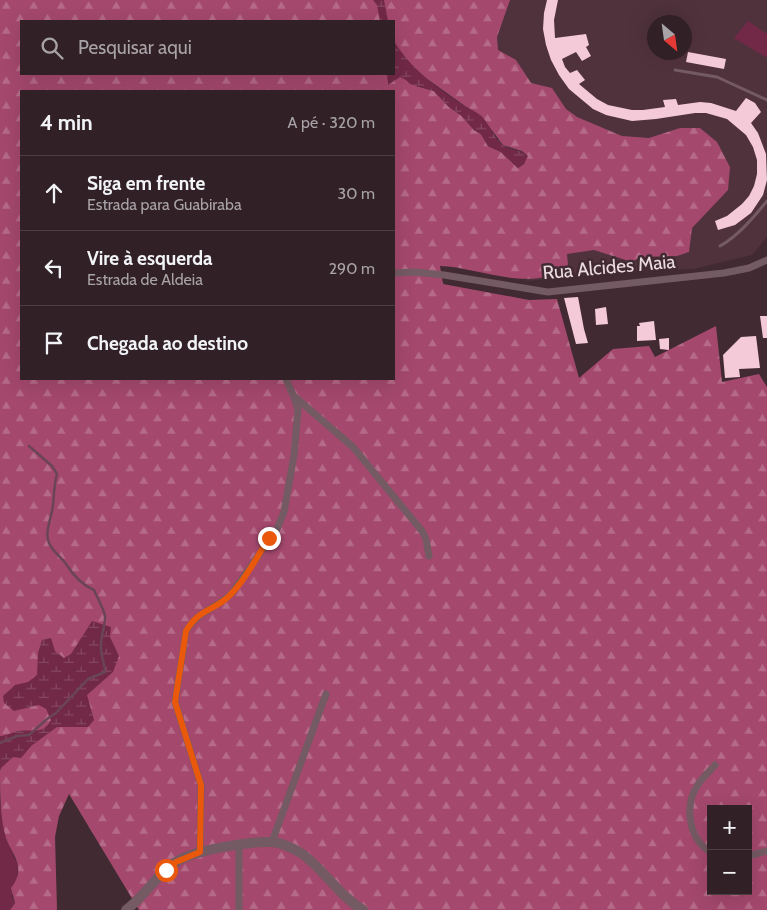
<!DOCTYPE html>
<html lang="pt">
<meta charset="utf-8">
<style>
:root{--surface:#312026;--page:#39282e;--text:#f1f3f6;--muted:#a8a3a7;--line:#4c3e43}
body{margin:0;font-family:Cabin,sans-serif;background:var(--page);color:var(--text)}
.controls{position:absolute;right:15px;bottom:15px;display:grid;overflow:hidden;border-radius:0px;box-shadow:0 5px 20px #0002}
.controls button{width:45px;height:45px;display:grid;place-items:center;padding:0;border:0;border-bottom:1px solid var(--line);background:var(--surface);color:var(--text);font:25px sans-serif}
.compass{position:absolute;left:647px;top:15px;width:45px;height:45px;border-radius:50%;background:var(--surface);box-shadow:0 5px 20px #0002;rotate:151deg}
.stop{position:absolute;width:15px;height:15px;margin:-11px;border:4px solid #ea580c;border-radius:50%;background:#fff}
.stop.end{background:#ea580c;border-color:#fff;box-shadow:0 1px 5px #0008}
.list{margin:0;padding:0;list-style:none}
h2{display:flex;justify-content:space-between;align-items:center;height:65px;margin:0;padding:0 20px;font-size:21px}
h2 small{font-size:16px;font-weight:400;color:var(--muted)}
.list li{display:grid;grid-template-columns:32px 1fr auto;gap:15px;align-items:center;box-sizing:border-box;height:75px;padding:0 20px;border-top:1px solid var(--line)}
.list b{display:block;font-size:19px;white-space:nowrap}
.list p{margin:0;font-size:16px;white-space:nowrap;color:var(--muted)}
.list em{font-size:16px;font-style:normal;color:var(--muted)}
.icon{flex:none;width:28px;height:28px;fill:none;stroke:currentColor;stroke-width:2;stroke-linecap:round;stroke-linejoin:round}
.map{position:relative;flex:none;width:767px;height:910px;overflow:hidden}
.search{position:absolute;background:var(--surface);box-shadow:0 5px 20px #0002;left:20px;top:20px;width:375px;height:55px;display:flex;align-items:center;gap:12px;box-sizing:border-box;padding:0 18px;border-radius:0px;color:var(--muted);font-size:19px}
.panel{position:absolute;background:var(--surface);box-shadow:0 5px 20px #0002;left:20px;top:90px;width:375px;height:290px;border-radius:0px}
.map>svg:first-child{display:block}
.built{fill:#50323c;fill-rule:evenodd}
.grass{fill:#712947}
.forest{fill:url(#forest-firs);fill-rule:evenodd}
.wetland{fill:url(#wetland-marsh)}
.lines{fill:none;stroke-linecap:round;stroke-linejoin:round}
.stream{stroke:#694555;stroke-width:2.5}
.building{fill:#f5cad8}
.service{stroke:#745a62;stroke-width:3}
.minor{stroke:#745a62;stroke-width:7}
.secondary{stroke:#745a62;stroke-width:10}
.route{stroke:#ea580c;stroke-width:6}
.labels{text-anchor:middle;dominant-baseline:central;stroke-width:5;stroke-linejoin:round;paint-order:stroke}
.street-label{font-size:19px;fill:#ebdce0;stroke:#412a32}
</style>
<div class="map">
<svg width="767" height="910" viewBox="0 0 767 910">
<defs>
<pattern id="forest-firs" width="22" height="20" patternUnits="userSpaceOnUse" patternTransform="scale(1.25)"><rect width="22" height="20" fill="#a4486d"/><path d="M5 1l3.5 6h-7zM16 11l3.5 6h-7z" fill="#b56a88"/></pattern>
<pattern id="wetland-marsh" width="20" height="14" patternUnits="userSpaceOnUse" patternTransform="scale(1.25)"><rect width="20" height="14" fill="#712947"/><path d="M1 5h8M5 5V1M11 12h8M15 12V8" fill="none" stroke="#854761"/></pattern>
</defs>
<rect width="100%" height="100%" fill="#412a32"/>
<!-- built -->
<path class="built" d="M 486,0 L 767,0 L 767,237 L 752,255 L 693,269 L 632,271 L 527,281 L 507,240 ZM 654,22 L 684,22 L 684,52 L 654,52 Z"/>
<!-- grass -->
<path class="grass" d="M 748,21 L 767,34 L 767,58 L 734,38 Z
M 0,802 L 6,837 L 18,866 L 17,881 L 12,896 L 15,903 L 10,910 L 0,910 Z"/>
<!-- forest -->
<path class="forest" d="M 0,0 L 510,0 L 497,37 L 498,50 L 516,60 L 531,83 L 552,88 L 566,109 L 577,117 L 622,136 L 649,138 L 680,128 L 700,128 L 717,142 L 730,167 L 728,190 L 692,228 L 689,252 L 677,256 L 640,257 L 632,262 L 594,250 L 567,254 L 568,265 C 533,295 480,267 440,266 L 443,284 L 529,300 L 557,299 L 579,378 L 613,349 L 649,346 L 655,357 L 716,326 L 722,382 L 759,374 L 767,387 L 767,910 L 139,910 L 69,794 L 59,816 L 55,837 L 57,910 L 10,910 L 15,903 L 11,888 C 16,882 19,875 18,867 C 17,857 9,847 6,838 C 0,817 0,793 0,771 L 1,767 L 13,757 L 21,757 L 31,746 L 31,731 L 18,731 L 5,736 L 0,736 ZM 21,21 L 394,21 L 394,74 L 21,74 ZM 423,76 L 465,106 L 481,116 L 503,145 L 522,151 L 527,155 L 524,164 L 518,168 L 501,152 L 488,146 L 481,134 L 474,130 L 462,116 L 449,107 L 434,91 L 416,86 ZM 21,91 L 394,91 L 394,379 L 21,379 ZM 711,809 L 748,809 L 748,891 L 711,891 Z"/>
<!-- wetland -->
<path class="wetland" d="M 373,0 L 384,0 L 388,21 L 380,21 L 377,5 Z
M 394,41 C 411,69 436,87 463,105 C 469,109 475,111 480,115 C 490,123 493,138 503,145 C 511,151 519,149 528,156 L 524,164 L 518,168 L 501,152 L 488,146 L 481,134 L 474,130 L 462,116 L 449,107 L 434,91 L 410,84 L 406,80 L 400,77 L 388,85 L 387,74 L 394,74 Z
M 92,621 L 111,627 L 110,637 L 119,656 L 113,672 L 87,695 L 94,720 L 88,727 L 57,727 L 31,746 L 21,758 L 13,757 L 0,769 L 0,736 C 7,736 12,732 19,731 C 33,729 43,735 51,720 L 46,709 L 39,705 L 14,711 L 4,703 L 3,696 L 15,685 L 28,682 L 37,675 L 38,653 L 42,640 L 51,638 L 55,651 L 64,658 L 71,654 Z"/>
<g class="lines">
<!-- stream -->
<path class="stream" d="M 0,743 L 17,736 L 29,735 L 47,719 L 56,713 L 88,679 L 105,672 C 105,664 101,657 101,648 C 100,638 106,623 105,616 C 104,609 97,597 94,590 C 82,585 73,575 66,564 C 61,557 53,552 49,543 C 44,532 52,517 53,505 C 54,494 54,485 57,474 L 52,466 L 29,446"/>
</g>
<!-- building -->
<path class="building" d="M 547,0 L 558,0 L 554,20 L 555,38 L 586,34 L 589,45 L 586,47 L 591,56 L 582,61 L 576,52 L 562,59 L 565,67 L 570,73 L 577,70 L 585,80 L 579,84 L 597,99 L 608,105 L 632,110 L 643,110 L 665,107 L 663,100 L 676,99 L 678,105 L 700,102 L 711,103 L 736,111 L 746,98 L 755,103 L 761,112 L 751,123 L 758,133 L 766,154 L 767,180 L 763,195 L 751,213 L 735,225 L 718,230 L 715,221 L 727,216 L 742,204 L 749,196 L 754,186 L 757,174 L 757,160 L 753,147 L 746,135 L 727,119 L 706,113 L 695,113 L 656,119 L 632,121 L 606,115 L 593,109 L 569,89 L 559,75 L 551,60 L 546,45 L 543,29 L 544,13 Z
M 688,52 L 726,59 L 724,69 L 686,62 Z
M 578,297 L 584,329 L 588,343 L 576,344 L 564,298 Z
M 606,307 L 608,324 L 596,325 L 595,309 Z
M 760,316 L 767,316 L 767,338 L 763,338 Z
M 654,321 L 656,340 L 637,341 L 637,326 L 640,326 L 639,323 Z
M 756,336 L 760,368 L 739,369 L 740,377 L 725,378 L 723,355 L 741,337 Z
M 669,338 L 669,350 L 660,349 L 659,339 Z"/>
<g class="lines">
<!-- service -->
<path class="service" d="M 675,70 L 717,77 L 767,100
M 720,246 C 738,236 753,218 767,201"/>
<!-- minor -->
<path class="minor" d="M 394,273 L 415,272 L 444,275 L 548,292 L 724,273 L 749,268 L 767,260
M 295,397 L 353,447 L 422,531 L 426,539 L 429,556
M 272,842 L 326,694
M 239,846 L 239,910
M 200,852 L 201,785 L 175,702 L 186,631 C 199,610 216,609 232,593 L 277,529 L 284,512 L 294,455 L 298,410 L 294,397 L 286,379
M 711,852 C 689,840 684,807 697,786 C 702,778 709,772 715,765
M 748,856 L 767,851"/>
<!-- secondary -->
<path class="secondary" d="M 126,910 C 145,896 156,875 176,862 C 194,850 250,841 273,842 C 283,843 292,848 301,853 C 324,869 338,895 363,910"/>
</g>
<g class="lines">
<!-- route -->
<path class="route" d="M 166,870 L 176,862 L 200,852 L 201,785 L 175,702 L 186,631 C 199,609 213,611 228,597 C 244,582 257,557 269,538"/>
</g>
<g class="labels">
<!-- street labels -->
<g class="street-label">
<text transform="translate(609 267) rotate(-5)">Rua Alcides Maia</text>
</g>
</g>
</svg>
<div class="controls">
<button>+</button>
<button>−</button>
</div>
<svg class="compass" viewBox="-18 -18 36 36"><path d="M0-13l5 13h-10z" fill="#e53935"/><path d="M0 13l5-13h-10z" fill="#a8a3a7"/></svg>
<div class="stop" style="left:166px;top:870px"></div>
<div class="stop end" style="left:269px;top:538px"></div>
<div class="search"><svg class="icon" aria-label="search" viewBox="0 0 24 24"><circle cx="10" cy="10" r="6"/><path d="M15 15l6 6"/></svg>Pesquisar aqui</div>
<section class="panel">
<h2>4 min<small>A pé · 320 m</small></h2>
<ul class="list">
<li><svg class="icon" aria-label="ahead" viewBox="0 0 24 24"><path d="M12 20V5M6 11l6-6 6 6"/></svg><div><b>Siga em frente</b><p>Estrada para Guabiraba</p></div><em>30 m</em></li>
<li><svg class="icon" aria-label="left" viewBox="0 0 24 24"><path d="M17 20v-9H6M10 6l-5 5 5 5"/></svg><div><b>Vire à esquerda</b><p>Estrada de Aldeia</p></div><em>290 m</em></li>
<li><svg class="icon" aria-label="arrive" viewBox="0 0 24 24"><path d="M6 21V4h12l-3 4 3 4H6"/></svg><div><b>Chegada ao destino</b></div></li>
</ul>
</section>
</div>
